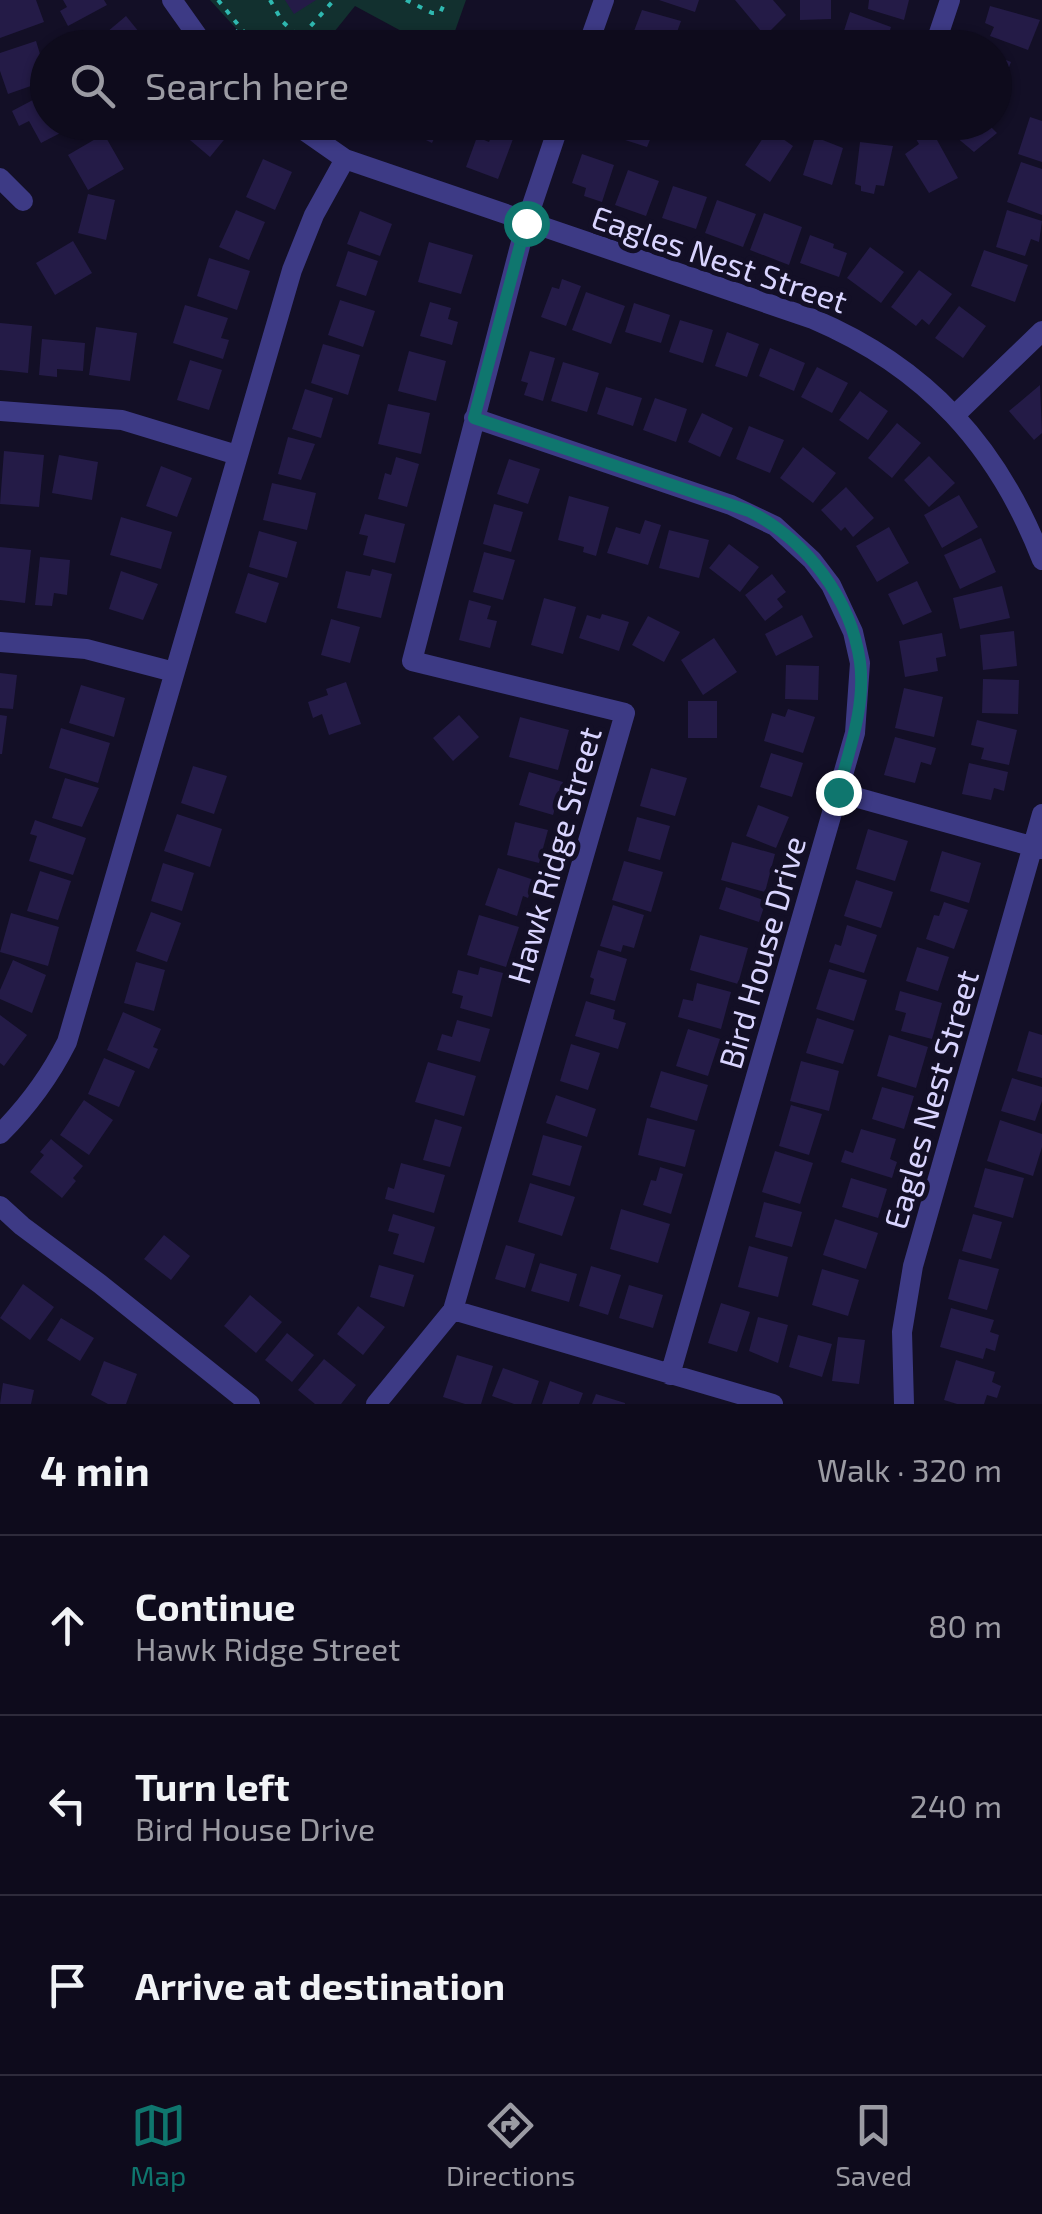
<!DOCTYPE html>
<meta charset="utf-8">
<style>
:root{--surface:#0e0b1c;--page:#171425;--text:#f1f3f6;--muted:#9b9ba3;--line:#2e2b3b;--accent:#0f766e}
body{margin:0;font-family:"Exo 2",sans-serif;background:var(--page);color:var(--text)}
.stop{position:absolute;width:30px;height:30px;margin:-22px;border:8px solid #0f766e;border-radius:50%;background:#fff}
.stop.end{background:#0f766e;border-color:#fff;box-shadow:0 2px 10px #0008}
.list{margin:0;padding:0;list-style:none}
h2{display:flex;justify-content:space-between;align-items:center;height:130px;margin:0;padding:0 40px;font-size:42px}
h2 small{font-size:32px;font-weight:400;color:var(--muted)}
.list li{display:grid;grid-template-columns:65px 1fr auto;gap:30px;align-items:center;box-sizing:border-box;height:180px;padding:0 40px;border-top:2px solid var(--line)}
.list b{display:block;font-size:38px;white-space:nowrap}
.list p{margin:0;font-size:32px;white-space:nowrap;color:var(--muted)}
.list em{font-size:32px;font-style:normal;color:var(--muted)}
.icon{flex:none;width:55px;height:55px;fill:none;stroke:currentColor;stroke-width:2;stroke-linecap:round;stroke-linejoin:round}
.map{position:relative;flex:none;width:1042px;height:1404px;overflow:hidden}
.search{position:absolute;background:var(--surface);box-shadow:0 2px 8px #0004;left:30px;right:30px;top:30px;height:110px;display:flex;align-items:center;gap:25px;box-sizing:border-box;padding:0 35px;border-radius:55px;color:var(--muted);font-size:38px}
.sheet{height:670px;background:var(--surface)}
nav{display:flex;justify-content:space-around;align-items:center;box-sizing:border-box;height:140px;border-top:2px solid var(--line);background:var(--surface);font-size:28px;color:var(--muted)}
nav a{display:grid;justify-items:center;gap:5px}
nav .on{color:var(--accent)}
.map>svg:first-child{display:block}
.green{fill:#12302f}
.building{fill:#241b47}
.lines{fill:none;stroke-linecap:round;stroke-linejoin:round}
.path{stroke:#2fb8b0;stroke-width:4;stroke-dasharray:5 8;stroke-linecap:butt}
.minor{stroke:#3d3a85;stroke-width:20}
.route{stroke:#0f766e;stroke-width:12}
.labels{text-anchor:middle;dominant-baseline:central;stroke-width:10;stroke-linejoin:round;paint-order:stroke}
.street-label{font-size:32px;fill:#d9d4ff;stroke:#130f26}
</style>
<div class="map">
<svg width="1042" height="1404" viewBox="0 0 1042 1404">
<rect width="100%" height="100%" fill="#130f26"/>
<!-- green -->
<path class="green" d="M 210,0 L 466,0 L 449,48 L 431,47 L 355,6 L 322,47 L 253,47 Z"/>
<!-- building -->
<path class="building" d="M 0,0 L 36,0 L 44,22 L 0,38 Z
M 63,0 L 104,0 L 107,5 L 68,26 L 60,11 L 67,7 Z
M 285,0 L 316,0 L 294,14 Z
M 659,0 L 699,0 L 695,12 Z
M 735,0 L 773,0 L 786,15 L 765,36 Z
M 800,0 L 831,0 L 831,19 L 800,20 Z
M 869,0 L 909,0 L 904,20 L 868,9 Z
M 990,6 L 1040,20 L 1028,50 L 990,36 L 994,27 L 985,23 Z
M 642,10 L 681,21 L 677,32 L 685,33 L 682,43 L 675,41 L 671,48 L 662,48 L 631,39 Z
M 850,12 L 891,27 L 887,40 L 895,42 L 893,48 L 860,48 L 841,40 Z
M 126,16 L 152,48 L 99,48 L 94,43 Z
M 702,39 L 737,46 L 737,48 L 700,48 Z
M 36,41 L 48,80 L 8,94 L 0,71 L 0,53 Z
M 994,55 L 1011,62 L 1001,88 L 994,85 Z
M 48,92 L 48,122 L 67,122 L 70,128 L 41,143 L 29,121 L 19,126 L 12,111 Z
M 1030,117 L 1042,121 L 1042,162 L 1018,154 Z
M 182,122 L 222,122 L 232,130 L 210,157 L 177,129 Z
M 400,122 L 442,122 L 432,143 L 398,126 Z
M 600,122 L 663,122 L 660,132 L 654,130 L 647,147 L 597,131 Z
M 713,122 L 748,122 L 748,124 L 717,133 Z
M 946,122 L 986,122 L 997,133 L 974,152 L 943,126 Z
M 769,129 L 793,146 L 770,182 L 745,165 Z
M 932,131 L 958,178 L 929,193 L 905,154 L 919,144 L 916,139 Z
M 493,132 L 513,139 L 498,179 L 466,167 L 477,137 L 489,142 Z
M 104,134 L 124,169 L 88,190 L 68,155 Z
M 815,137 L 843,148 L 832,185 L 803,175 Z
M 860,142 L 893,146 L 884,186 L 876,185 L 874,194 L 861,191 L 861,186 L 855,184 Z
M 582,154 L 614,165 L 602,202 L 584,196 L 586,188 L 572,183 Z
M 263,159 L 292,172 L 275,210 L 246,197 Z
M 1021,162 L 1042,169 L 1042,215 L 1007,202 Z
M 628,170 L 659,181 L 646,216 L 615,205 Z
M 673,186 L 707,197 L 696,229 L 662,218 Z
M 88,194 L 115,200 L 106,240 L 78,233 Z
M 717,200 L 756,214 L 743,247 L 705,233 Z
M 236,210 L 265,222 L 249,260 L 219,247 Z
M 1007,210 L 1042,221 L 1039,242 L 1031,239 L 1025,256 L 996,247 Z
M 360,211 L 392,224 L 380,256 L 347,244 Z
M 764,213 L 802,227 L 789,265 L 750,250 Z
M 810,235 L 834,244 L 833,248 L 847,253 L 839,277 L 800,263 Z
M 73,241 L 92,273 L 55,295 L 36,263 Z
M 429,242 L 473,255 L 461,294 L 418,282 Z
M 870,247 L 904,272 L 881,303 L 847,278 Z
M 984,250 L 1028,265 L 1015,302 L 971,286 Z
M 348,251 L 378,261 L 366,296 L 336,286 Z
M 209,258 L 250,271 L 237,310 L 197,296 Z
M 919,270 L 952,294 L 929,325 L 922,319 L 916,326 L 891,307 Z
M 562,279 L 581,286 L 566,326 L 541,317 L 552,287 L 559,289 Z
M 586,292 L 625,306 L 611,344 L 572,330 Z
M 340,300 L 375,311 L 363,347 L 328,335 Z
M 430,302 L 451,308 L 448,319 L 458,322 L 452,345 L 420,336 Z
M 634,303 L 670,315 L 661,343 L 625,332 Z
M 185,305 L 228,318 L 221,338 L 229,340 L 223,359 L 173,343 Z
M 959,306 L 986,326 L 963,358 L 935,338 Z
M 680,320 L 713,330 L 703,363 L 669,352 Z
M 0,323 L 32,326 L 28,373 L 0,370 Z
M 96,327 L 137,333 L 130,381 L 89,375 Z
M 727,332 L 759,344 L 747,377 L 715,366 Z
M 42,339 L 85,343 L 83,371 L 57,369 L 57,377 L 39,375 Z
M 323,344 L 360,355 L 348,395 L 311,383 Z
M 770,348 L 805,363 L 794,391 L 759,376 Z
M 409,351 L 446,361 L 436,401 L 398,391 Z
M 530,351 L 555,358 L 543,401 L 524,395 L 528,383 L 521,381 Z
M 190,360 L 222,370 L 209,410 L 177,400 Z
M 563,362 L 599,373 L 587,412 L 551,401 Z
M 817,367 L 848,383 L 832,413 L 801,397 Z
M 1040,385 L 1042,433 L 1034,440 L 1009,411 Z
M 606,387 L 642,398 L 633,426 L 597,414 Z
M 305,389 L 333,398 L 321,438 L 292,429 Z
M 860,391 L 888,411 L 868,440 L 839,420 Z
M 655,398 L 687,409 L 676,442 L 643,430 Z
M 388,404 L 430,413 L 421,454 L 378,444 Z
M 702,413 L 733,428 L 720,457 L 688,442 Z
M 897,423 L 921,443 L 892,478 L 868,458 Z
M 749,426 L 784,440 L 770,473 L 736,459 Z
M 288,437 L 315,444 L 301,480 L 278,474 Z
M 803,447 L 836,473 L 813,503 L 780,478 Z
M 4,451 L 44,455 L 39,507 L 0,504 Z
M 59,455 L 98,462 L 92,500 L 52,493 Z
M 929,456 L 955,483 L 929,507 L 904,480 Z
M 396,457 L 419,464 L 407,507 L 378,499 L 385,473 L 391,475 Z
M 509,459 L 540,469 L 528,504 L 497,494 Z
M 161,466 L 192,478 L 177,517 L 146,506 Z
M 272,483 L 316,493 L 307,530 L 263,520 Z
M 846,487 L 874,518 L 853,537 L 845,527 L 841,531 L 821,510 Z
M 959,495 L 978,527 L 942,548 L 924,515 Z
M 569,496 L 609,507 L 596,556 L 583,552 L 584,547 L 558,540 Z
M 494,504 L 523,512 L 511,552 L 483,544 Z
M 365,514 L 405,524 L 395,563 L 363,555 L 368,536 L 359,534 Z
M 121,517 L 172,532 L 161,569 L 110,555 Z
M 645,520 L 661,525 L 648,565 L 607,553 L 616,527 L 640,534 Z
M 889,527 L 909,563 L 877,582 L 856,546 Z
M 669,530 L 709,540 L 699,578 L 659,568 Z
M 259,531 L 297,542 L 287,578 L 249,567 Z
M 981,538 L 996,572 L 960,589 L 944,555 Z
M 729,544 L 759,567 L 740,592 L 709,568 Z
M 0,547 L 31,550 L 25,603 L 0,600 Z
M 484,552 L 515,560 L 503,600 L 473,592 Z
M 40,557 L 70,560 L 67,595 L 54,593 L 52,606 L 35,605 Z
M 372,569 L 392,574 L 381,618 L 337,608 L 346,571 L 370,576 Z
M 121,571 L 158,584 L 143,620 L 109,609 Z
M 248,573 L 279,583 L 266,623 L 235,613 Z
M 772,574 L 786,592 L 777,599 L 783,607 L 765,621 L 745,595 Z
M 917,581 L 932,612 L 903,625 L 888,594 Z
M 1002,586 L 1010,618 L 960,629 L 953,598 Z
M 544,598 L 576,607 L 563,654 L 531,645 Z
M 469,600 L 491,606 L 487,619 L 497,621 L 490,648 L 459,640 Z
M 602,614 L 629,622 L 619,651 L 579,638 L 587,615 L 600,619 Z
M 802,615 L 813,637 L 776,656 L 765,634 Z
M 648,616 L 680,632 L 664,662 L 632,645 Z
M 331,619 L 360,627 L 350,663 L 321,655 Z
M 1014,631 L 1017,666 L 983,670 L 980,635 Z
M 942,633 L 946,656 L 936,658 L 938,671 L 905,677 L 899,641 Z
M 714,638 L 737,672 L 703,695 L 681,660 Z
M 786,665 L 819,666 L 818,700 L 785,699 Z
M 0,673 L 17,675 L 13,709 L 0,708 Z
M 983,679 L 1019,680 L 1018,714 L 982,713 Z
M 346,682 L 361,724 L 329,735 L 322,714 L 313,718 L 308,702 L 328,695 L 326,689 Z
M 81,685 L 125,698 L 114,737 L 69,723 Z
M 904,688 L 943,697 L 934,737 L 895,728 Z
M 688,701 L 717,701 L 717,738 L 688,738 Z
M 788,709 L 815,717 L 803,753 L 764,741 L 772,713 L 785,717 Z
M 0,715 L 7,716 L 2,754 L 0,754 Z
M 459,715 L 479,737 L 453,761 L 433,738 Z
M 520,717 L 569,730 L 558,770 L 509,757 Z
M 977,720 L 1017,730 L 1009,765 L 981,759 L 984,748 L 971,745 Z
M 61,728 L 110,743 L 98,783 L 49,768 Z
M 895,737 L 936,748 L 931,765 L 921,762 L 915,783 L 884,775 Z
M 771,753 L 803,763 L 792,797 L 760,787 Z
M 969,763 L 1008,772 L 1004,791 L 994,788 L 991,800 L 962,794 Z
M 193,766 L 227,776 L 214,814 L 181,803 Z
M 651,768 L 687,778 L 675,816 L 640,806 Z
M 529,772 L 563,782 L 553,815 L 519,805 Z
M 65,778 L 99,788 L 82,827 L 52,818 Z
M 758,805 L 789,817 L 776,848 L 746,836 Z
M 177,814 L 222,829 L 210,867 L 164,851 Z
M 637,817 L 670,826 L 660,860 L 628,851 Z
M 35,820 L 86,838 L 73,875 L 29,861 L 37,836 L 30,834 Z
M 515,822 L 548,830 L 539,863 L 507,855 Z
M 868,829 L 908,841 L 895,881 L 856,869 Z
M 732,842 L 775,854 L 765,892 L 721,880 Z
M 942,851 L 981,863 L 969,903 L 930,891 Z
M 624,861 L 663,872 L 651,912 L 612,900 Z
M 163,863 L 194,873 L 182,911 L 151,901 Z
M 498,868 L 534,880 L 528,898 L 523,896 L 517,916 L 485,905 Z
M 40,871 L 71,881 L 58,920 L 27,911 Z
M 856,880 L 893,892 L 881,928 L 844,916 Z
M 726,887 L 766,901 L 759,922 L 719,909 Z
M 944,902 L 968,910 L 954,949 L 926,939 L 934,915 L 939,916 Z
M 613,905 L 644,915 L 634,948 L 623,945 L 621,952 L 600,946 Z
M 151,912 L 181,923 L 167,962 L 136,951 Z
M 11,913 L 59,927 L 48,966 L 0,952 Z
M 479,915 L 519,927 L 506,967 L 467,955 Z
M 847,925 L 877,935 L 864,973 L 829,962 L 835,944 L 841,946 Z
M 700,935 L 748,948 L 738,984 L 690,970 Z
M 917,947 L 949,957 L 938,991 L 906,981 Z
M 598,950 L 627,959 L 615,1001 L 590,994 L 594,979 L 590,977 Z
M 13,960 L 46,975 L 32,1013 L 0,999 L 0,990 Z
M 136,962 L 165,970 L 154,1011 L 124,1003 Z
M 480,967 L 503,973 L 492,1017 L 460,1008 L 463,996 L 452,993 L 458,970 L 478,975 Z
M 829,969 L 867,980 L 854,1021 L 816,1009 Z
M 697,983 L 731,992 L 721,1029 L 678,1017 L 683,999 L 693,1001 Z
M 900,991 L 942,1003 L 932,1039 L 901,1031 L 906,1013 L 895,1010 Z
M 586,1001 L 615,1010 L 613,1019 L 626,1023 L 618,1049 L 575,1036 Z
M 123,1012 L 161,1029 L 153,1047 L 158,1049 L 149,1069 L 107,1050 Z
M 0,1015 L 27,1035 L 4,1066 L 0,1063 Z
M 817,1018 L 854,1030 L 843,1064 L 806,1053 Z
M 457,1020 L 490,1029 L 480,1062 L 437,1050 L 442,1034 L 452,1037 Z
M 688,1029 L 720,1039 L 708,1076 L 676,1066 Z
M 1029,1031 L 1042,1035 L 1042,1078 L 1017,1071 Z
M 889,1035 L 928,1047 L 916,1088 L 877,1076 Z
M 571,1044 L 600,1053 L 588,1090 L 560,1081 Z
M 104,1058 L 135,1071 L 119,1107 L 88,1094 Z
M 801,1061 L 839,1071 L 829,1111 L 790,1101 Z
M 428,1062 L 476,1076 L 464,1116 L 415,1102 Z
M 661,1071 L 708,1085 L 697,1121 L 650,1107 Z
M 1012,1078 L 1042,1087 L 1042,1101 L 1035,1121 L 1001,1111 Z
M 882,1087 L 914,1096 L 904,1129 L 872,1119 Z
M 556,1095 L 596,1109 L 587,1137 L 546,1123 Z
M 84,1100 L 113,1120 L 89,1155 L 60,1135 Z
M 791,1105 L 822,1114 L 809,1155 L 779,1146 Z
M 647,1118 L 695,1130 L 685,1167 L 638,1155 Z
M 435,1119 L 462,1127 L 450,1167 L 423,1160 Z
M 1000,1120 L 1042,1134 L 1042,1147 L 1033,1176 L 987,1161 Z
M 861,1129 L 896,1139 L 890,1159 L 897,1162 L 892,1178 L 841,1162 L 845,1150 L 853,1153 Z
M 543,1135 L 582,1146 L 570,1186 L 532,1175 Z
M 51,1139 L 83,1166 L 73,1178 L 76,1181 L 62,1198 L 30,1172 L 44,1155 L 40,1152 Z
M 775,1151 L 813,1163 L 800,1204 L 762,1192 Z
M 401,1163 L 445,1175 L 434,1213 L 385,1199 L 388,1187 L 394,1189 Z
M 660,1167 L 683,1174 L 671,1214 L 643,1205 L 651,1180 L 656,1181 Z
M 985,1168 L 1024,1178 L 1013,1218 L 974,1207 Z
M 851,1178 L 887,1189 L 878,1218 L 842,1207 Z
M 530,1183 L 575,1197 L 562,1236 L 518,1222 Z
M 764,1202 L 802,1212 L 792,1247 L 755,1237 Z
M 621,1209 L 670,1224 L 658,1263 L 610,1249 Z
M 393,1214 L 435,1227 L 424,1263 L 393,1254 L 399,1234 L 388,1231 Z
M 973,1214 L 1002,1222 L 991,1259 L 962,1251 Z
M 835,1219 L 878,1233 L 866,1269 L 823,1255 Z
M 164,1235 L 190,1256 L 171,1280 L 144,1259 Z
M 506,1245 L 535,1254 L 525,1288 L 495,1279 Z
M 749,1246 L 788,1257 L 778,1297 L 738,1287 Z
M 959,1259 L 999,1269 L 987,1310 L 948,1299 Z
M 540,1263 L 577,1274 L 569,1302 L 531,1291 Z
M 379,1265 L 414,1275 L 404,1307 L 370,1297 Z
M 591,1266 L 621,1275 L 608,1315 L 579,1306 Z
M 822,1269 L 859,1280 L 848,1316 L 812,1305 Z
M 23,1284 L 54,1307 L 30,1340 L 0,1318 Z
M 629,1285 L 663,1295 L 653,1328 L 619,1318 Z
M 250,1295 L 282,1322 L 256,1353 L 224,1326 Z
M 721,1303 L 750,1312 L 737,1352 L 708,1343 Z
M 358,1306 L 385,1327 L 363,1355 L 337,1334 Z
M 951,1308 L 994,1320 L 990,1332 L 999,1335 L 995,1351 L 986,1348 L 983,1359 L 940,1347 Z
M 758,1317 L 788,1325 L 778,1363 L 749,1351 Z
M 61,1318 L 94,1338 L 80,1361 L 47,1340 Z
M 287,1333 L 314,1355 L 292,1382 L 265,1360 Z
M 798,1335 L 832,1344 L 822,1377 L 789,1367 Z
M 838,1337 L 865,1340 L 859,1384 L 832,1381 Z
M 457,1355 L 493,1366 L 481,1404 L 465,1404 L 443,1397 Z
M 324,1359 L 356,1385 L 341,1404 L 315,1404 L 298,1390 Z
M 956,1360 L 995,1372 L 992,1382 L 1001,1386 L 997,1398 L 987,1395 L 984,1404 L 957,1404 L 944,1400 Z
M 104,1361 L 137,1374 L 126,1404 L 108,1404 L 91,1395 Z
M 503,1368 L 539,1381 L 531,1404 L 514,1404 L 492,1396 Z
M 550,1381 L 583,1393 L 579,1404 L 542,1404 Z
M 3,1383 L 34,1390 L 31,1404 L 0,1404 Z
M 596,1394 L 625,1403 L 625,1404 L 592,1404 Z"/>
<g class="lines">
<!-- path -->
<path class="path" d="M 218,0 L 257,48
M 270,0 L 282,21 L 300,38 L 334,0
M 406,0 L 432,13 L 440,13 L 446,0
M 224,42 L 240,29
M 290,48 L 300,38"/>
<!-- minor -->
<path class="minor" d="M 172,0 L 206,48
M 587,48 L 604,0
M 934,48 L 950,0
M 292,122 L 345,159 L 813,319 C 926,367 998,446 1042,560
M 0,178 L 23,201
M 0,411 L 122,420 L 237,455
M 955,415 L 1042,331
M 474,418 L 731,505 L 775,526 L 812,560 L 831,585 L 853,632 L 860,663 L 855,733 L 670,1375
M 0,642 L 86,649 L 174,672
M 837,792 L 1042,849
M 0,1134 C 28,1106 49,1078 67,1042 L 292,270 L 314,215 L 345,159
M 0,1206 L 22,1226 L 100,1284 L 250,1404
M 453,1310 L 773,1404
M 376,1404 L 453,1310 L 625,713 L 412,661 L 526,223 L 560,122
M 904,1404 L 902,1332 L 913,1266 L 1042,814"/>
</g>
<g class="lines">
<!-- route -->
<path class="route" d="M 526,223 L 474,418 L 749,511 C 806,540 851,598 860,662 C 866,705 849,751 838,792"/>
</g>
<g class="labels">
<!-- street labels -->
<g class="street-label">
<text transform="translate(720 258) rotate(19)">Eagles Nest Street</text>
<text transform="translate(553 855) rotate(-74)">Hawk Ridge Street</text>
<text transform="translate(761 952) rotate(-74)">Bird House Drive</text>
<text transform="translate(930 1099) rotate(-74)">Eagles Nest Street</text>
</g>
</g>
</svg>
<div class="stop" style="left:526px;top:223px"></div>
<div class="stop end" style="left:838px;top:792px"></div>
<div class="search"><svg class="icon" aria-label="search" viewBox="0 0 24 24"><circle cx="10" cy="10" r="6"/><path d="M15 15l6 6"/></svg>Search here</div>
</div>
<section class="sheet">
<h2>4 min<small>Walk · 320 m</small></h2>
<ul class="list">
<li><svg class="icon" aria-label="ahead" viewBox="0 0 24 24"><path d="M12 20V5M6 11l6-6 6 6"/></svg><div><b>Continue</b><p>Hawk Ridge Street</p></div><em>80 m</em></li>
<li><svg class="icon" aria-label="left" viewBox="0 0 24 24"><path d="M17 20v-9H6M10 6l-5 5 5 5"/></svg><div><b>Turn left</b><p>Bird House Drive</p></div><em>240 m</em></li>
<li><svg class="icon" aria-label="arrive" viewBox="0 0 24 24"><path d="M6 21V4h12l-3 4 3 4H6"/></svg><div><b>Arrive at destination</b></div></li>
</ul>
</section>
<nav>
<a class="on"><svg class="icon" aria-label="map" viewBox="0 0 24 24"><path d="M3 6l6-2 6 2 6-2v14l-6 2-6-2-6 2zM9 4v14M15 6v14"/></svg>Map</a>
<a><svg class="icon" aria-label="directions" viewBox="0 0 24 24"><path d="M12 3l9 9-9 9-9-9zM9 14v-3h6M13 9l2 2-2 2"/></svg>Directions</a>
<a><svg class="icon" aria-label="saved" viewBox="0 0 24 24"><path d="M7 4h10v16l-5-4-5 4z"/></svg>Saved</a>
</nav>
